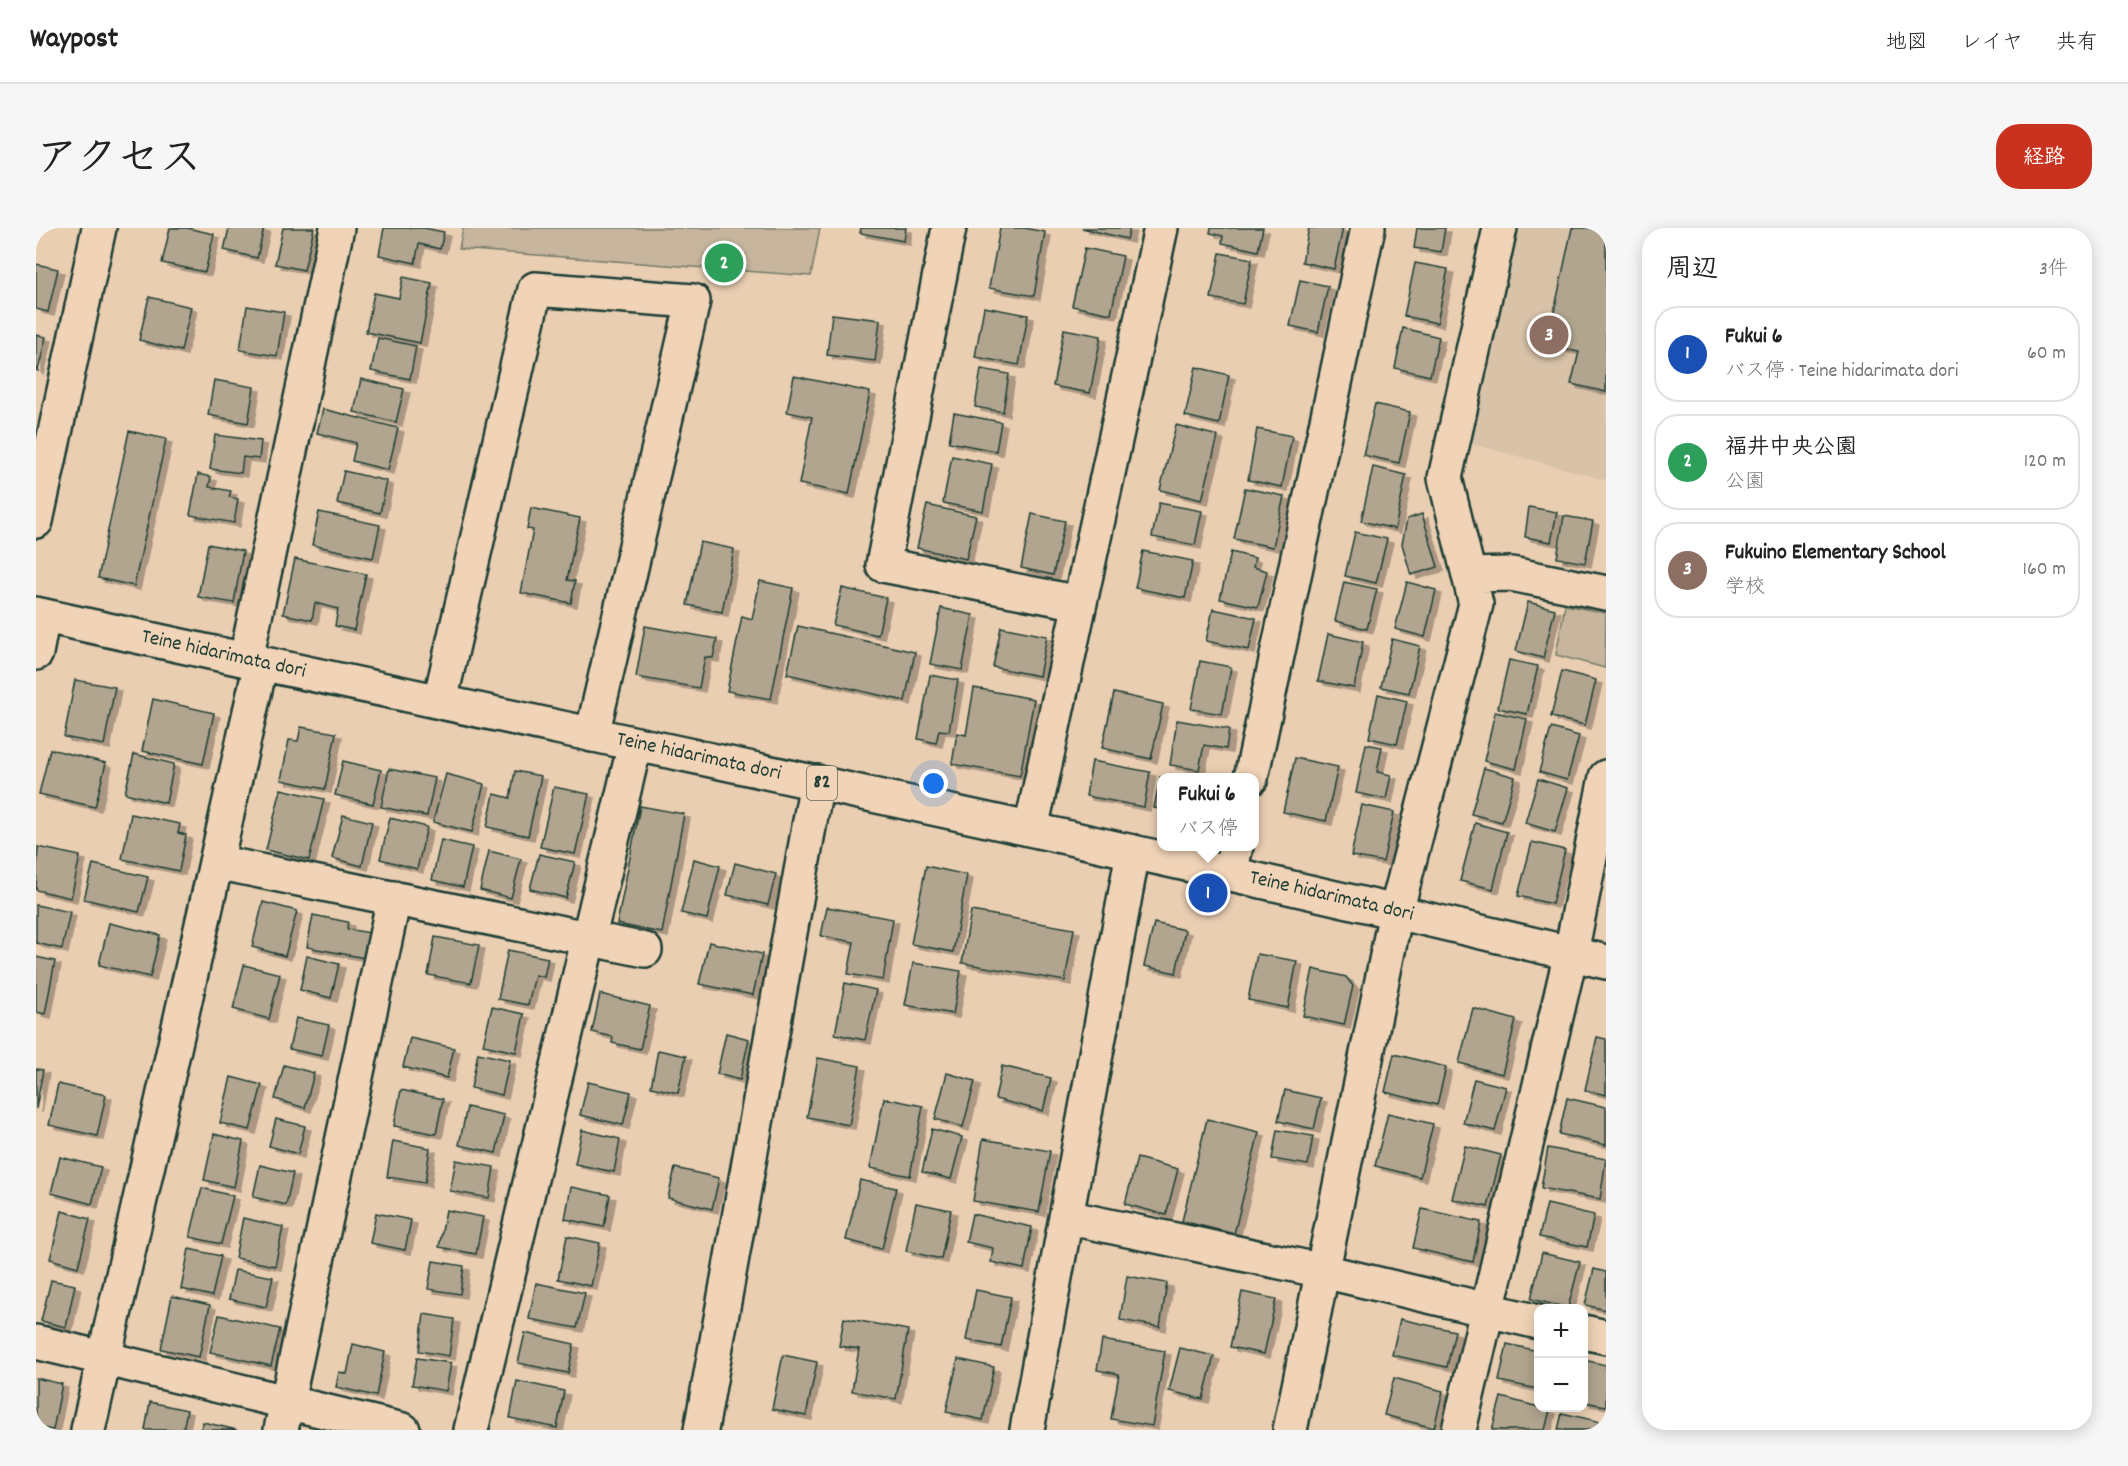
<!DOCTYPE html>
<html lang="ja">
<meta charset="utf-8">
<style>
:root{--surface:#fff;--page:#f6f6f6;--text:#222;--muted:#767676;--line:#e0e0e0;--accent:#c8321e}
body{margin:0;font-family:Dekko,"Klee One",sans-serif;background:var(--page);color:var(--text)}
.controls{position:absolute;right:18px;bottom:18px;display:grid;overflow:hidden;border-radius:12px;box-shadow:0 3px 15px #0003}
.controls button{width:54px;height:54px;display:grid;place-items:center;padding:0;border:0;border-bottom:2px solid var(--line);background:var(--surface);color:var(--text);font:30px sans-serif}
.you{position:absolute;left:898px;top:556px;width:21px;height:21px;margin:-15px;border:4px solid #fff;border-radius:50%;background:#1a73e8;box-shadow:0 0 0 9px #1a73e833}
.badge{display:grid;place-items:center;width:39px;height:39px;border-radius:50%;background:var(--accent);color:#fff;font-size:20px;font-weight:700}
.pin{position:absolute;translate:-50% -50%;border:3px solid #fff;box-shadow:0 2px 6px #0006}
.popup{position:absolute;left:1121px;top:545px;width:102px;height:78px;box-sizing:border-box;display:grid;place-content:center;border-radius:12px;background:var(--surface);filter:drop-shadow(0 2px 4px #0005);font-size:20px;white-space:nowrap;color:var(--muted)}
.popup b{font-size:22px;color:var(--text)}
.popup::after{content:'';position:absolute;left:50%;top:100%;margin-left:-12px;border:12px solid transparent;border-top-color:var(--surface)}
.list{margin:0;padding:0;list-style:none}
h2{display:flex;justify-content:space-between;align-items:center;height:78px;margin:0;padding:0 24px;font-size:26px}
h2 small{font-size:20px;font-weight:400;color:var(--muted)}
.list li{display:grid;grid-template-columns:39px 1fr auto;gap:18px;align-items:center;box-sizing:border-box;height:96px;margin:0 12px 12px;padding:0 12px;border:2px solid var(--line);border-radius:24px}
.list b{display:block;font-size:22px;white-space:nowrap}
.list p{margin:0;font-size:20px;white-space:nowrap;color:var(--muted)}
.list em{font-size:20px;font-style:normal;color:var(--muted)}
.map{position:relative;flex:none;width:1570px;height:1202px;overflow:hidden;border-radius:24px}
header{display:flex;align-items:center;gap:36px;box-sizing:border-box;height:84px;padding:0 30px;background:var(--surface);border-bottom:2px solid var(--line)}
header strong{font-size:28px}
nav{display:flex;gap:33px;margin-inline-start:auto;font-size:21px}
.intro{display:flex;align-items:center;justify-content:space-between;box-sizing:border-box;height:144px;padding:0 36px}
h1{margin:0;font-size:42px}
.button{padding:15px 27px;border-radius:24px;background:var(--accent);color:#fff;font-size:21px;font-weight:700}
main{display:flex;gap:36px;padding:0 36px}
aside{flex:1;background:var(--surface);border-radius:24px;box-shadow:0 3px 15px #0003}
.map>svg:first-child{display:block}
.built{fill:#d8c2a8}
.green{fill:#c7b69d;stroke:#737a68;stroke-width:1.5}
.building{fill:#b1a58f;stroke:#1f3d34;stroke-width:1.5;filter:url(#shadow)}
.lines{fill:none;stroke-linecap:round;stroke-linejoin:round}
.minor-casing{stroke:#1f3d34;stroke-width:38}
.major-casing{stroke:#1f3d34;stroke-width:38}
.minor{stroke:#f1d4b7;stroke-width:33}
.major{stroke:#f1d4b7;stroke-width:33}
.labels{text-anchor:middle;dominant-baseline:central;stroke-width:4.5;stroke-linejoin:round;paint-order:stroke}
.shield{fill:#f1d4b7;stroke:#5e6a5b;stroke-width:1.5}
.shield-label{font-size:20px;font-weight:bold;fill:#1f3d34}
.street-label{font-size:21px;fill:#1f3d34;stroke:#f1d4b7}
</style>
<header>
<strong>Waypost</strong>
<nav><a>地図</a><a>レイヤ</a><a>共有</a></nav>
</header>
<div class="intro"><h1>アクセス</h1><a class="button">経路</a></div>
<main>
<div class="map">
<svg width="1570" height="1202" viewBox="0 0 1570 1202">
<defs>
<filter id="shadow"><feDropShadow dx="6" dy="4" stdDeviation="0" flood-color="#0004"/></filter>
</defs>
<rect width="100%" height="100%" fill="#e9ceb2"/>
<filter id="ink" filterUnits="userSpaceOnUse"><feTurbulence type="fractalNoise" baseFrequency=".0167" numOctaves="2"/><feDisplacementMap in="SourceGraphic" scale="12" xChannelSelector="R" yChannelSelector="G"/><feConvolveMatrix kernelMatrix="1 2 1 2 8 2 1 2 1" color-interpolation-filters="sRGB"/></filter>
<g filter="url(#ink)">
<!-- built -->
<path class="built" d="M 1480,0 L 1570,0 L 1570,252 L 1433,215 Z"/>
<!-- green -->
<path class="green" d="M 427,0 L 784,0 L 775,48 L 423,21 Z
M 1529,377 L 1570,385 L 1569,440 L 1520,427 Z"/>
<!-- building -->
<path class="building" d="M 134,0 L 151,0 L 178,6 L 169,44 L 126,35 Z
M 193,0 L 228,0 L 221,30 L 188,22 Z
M 247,0 L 278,0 L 268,42 L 239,36 Z
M 348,0 L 388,0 L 408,4 L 404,21 L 383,16 L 379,35 L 343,27 Z
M 825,0 L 870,0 L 868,13 L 824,5 Z
M 964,0 L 988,0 L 1009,4 L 998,68 L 953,60 Z
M 1046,0 L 1094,0 L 1091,11 Z
M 1175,0 L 1227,0 L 1222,23 L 1186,15 L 1187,8 L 1174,5 Z
M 1273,0 L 1307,0 L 1298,41 L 1266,34 Z
M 1381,0 L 1409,0 L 1405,24 L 1378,20 Z
M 1536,0 L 1570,0 L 1570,164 L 1535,156 L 1543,124 L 1511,117 Z
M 1049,20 L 1087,28 L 1075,86 L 1036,78 Z
M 1184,25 L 1216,31 L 1207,76 L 1175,70 Z
M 1379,35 L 1412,41 L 1401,95 L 1368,88 Z
M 0,36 L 22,41 L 12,84 L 0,81 Z
M 367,49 L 396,55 L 384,115 L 330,104 L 338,65 L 363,70 Z
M 1264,52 L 1292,58 L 1282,104 L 1254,98 Z
M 113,69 L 155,79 L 145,123 L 103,112 Z
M 211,78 L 248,84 L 241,128 L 204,122 Z
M 948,79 L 992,87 L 983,137 L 939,129 Z
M 796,86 L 844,92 L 839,133 L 791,127 Z
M 1367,100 L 1403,109 L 1394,148 L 1359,140 Z
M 1028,101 L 1065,108 L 1054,165 L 1017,158 Z
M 0,107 L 10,109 L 2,143 L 0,142 Z
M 342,110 L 380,118 L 374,151 L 335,143 Z
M 1160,139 L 1193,147 L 1183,196 L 1149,188 Z
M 945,141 L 973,146 L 967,184 L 939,179 Z
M 758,148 L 834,164 L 813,266 L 763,256 L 776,189 L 751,184 Z
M 325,151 L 368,161 L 360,194 L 318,184 Z
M 178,152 L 218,159 L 212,195 L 172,187 Z
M 1339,176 L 1374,184 L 1363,235 L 1327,227 Z
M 287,181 L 362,200 L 352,242 L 316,233 L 320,215 L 281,205 Z
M 918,185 L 965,194 L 960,223 L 913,214 Z
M 1140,197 L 1182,208 L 1166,272 L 1124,262 Z
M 1221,201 L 1256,208 L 1246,259 L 1212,252 Z
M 93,203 L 130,211 L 98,358 L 62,350 Z
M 179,207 L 225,213 L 223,231 L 207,229 L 205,245 L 174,241 Z
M 916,228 L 956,236 L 947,283 L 907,275 Z
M 1337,239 L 1370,247 L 1359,301 L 1325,293 Z
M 308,243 L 351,253 L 344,285 L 301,275 Z
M 162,246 L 175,249 L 173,259 L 195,263 L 193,269 L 202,271 L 198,295 L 154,287 Z
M 1209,260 L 1248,268 L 1237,319 L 1198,311 Z
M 1123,275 L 1166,283 L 1159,317 L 1116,309 Z
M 891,277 L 940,288 L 930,331 L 881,320 Z
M 1493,279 L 1521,284 L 1515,314 L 1489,309 Z
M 495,280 L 544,290 L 531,352 L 539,353 L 535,375 L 485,365 L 497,302 L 491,301 Z
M 283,284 L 344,297 L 337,330 L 276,317 Z
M 996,286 L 1029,293 L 1017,347 L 985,340 Z
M 1386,286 L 1402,339 L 1375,347 L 1366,316 L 1371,291 Z
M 1528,288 L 1557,293 L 1549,335 L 1521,330 Z
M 1319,304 L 1351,311 L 1340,355 L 1309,348 Z
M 664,314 L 698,321 L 686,384 L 651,377 Z
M 172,316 L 207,323 L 198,375 L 162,369 Z
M 1107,323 L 1157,333 L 1149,370 L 1099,360 Z
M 1195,324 L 1219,330 L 1217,339 L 1231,343 L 1222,379 L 1184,371 Z
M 259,331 L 330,346 L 318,402 L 299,398 L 302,381 L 279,375 L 276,392 L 247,386 Z
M 724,353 L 757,360 L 735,471 L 691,463 L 706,388 L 716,391 Z
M 1308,354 L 1341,361 L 1331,401 L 1299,393 Z
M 1371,354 L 1400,362 L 1389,409 L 1359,401 Z
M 806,360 L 850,370 L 842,407 L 797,397 Z
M 1492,374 L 1519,381 L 1507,430 L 1480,423 Z
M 905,380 L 937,387 L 926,442 L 894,436 Z
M 1177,381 L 1220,390 L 1213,422 L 1170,413 Z
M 609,398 L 681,411 L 677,430 L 669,429 L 663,460 L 600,449 Z
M 762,398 L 879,424 L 869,473 L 751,446 Z
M 965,399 L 1011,408 L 1003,448 L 957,439 Z
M 1292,406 L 1327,414 L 1318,460 L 1282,453 Z
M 1356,411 L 1384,418 L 1373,465 L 1345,459 Z
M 1473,432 L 1502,438 L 1491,486 L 1462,480 Z
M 1164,433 L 1195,439 L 1186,486 L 1155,481 Z
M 1526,443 L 1560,452 L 1549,497 L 1515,489 Z
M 894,447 L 922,452 L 913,503 L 903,502 L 900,515 L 882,511 Z
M 39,452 L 79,459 L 68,517 L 28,509 Z
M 938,460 L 998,471 L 984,548 L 916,536 L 921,505 L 930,507 Z
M 1078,465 L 1127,476 L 1115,531 L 1066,520 Z
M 1342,466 L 1371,473 L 1361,516 L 1333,510 Z
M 117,471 L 178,485 L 167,536 L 106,523 Z
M 1459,484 L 1491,491 L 1480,541 L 1448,533 Z
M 1141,492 L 1193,501 L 1190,521 L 1168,517 L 1163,542 L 1134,537 Z
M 265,499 L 300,505 L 289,561 L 245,552 L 253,512 L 262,513 Z
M 1515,500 L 1543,508 L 1531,552 L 1503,544 Z
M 1330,516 L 1346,519 L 1341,544 L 1355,547 L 1350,571 L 1320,565 Z
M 14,521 L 70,535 L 59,579 L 3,566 Z
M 98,526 L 138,536 L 130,575 L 89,565 Z
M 1259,530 L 1302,539 L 1290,593 L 1247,584 Z
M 307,533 L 345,542 L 337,576 L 299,567 Z
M 1056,533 L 1114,544 L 1108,579 L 1050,568 Z
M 1448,540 L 1479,549 L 1466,594 L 1435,586 Z
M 353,541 L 399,550 L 391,588 L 345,579 Z
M 479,543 L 505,548 L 492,608 L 451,599 L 458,566 L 474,570 Z
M 410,546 L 448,556 L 436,604 L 397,594 Z
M 1124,549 L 1129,550 L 1126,550 L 1126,581 L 1118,580 Z
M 1502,551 L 1532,560 L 1519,604 L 1489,595 Z
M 518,559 L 553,566 L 539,626 L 504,619 Z
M 245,561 L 288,571 L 273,632 L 230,622 Z
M 1326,577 L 1358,584 L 1347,634 L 1315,628 Z
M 604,578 L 648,586 L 626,705 L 581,696 Z
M 95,586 L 144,596 L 142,605 L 150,607 L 143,643 L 86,631 Z
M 307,587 L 336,594 L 326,638 L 296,630 Z
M 354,590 L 391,599 L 381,641 L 344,631 Z
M 1439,595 L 1471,604 L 1457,661 L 1424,653 Z
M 405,612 L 436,619 L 427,659 L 396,652 Z
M 1496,614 L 1529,622 L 1516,676 L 1482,668 Z
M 2,619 L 44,628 L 35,670 L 0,662 Z
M 453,623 L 485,631 L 475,670 L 444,662 Z
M 503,626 L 539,634 L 530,670 L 494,661 Z
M 658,631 L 684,638 L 671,691 L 645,685 Z
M 699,635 L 740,646 L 732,677 L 691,667 Z
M 57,636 L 112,649 L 103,684 L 48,671 Z
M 890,638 L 931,647 L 917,724 L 875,716 Z
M 227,674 L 261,683 L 249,728 L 216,719 Z
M 0,677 L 34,684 L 26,721 L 0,715 Z
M 791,679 L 857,691 L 847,752 L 812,746 L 818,714 L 785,708 Z
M 935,683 L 1038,701 L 1029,753 L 926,735 Z
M 277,687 L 312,694 L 311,701 L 334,705 L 329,730 L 271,719 Z
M 73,695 L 124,707 L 114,749 L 63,737 Z
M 1118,695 L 1149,702 L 1140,745 L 1108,738 Z
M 399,709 L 443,717 L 435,755 L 392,747 Z
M 673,714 L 726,726 L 717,767 L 663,756 Z
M 472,722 L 512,730 L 508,749 L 499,747 L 492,777 L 462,771 Z
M 1221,726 L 1261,733 L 1252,780 L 1212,772 Z
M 271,728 L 303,736 L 295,770 L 264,762 Z
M 0,729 L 19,733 L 9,786 L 0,784 Z
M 877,735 L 925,743 L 917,786 L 869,777 Z
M 208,737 L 244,746 L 233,791 L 197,781 Z
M 1277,741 L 1310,749 L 1317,758 L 1308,797 L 1267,788 Z
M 809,755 L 840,762 L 829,812 L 799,806 Z
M 564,766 L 614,778 L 604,821 L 576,815 L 577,809 L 556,804 Z
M 456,779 L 488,786 L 480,824 L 447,817 Z
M 1437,780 L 1480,792 L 1466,846 L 1423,835 Z
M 260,790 L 293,797 L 286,828 L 253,821 Z
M 690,805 L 713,811 L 704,852 L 681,846 Z
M 1561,809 L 1570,811 L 1570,867 L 1549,862 Z
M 374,810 L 418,820 L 411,850 L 367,839 Z
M 622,822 L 650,828 L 642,865 L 615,859 Z
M 442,825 L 474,832 L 466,867 L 435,860 Z
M 1358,826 L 1410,839 L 1401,877 L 1349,864 Z
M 782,830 L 824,838 L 813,897 L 771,889 Z
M 248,837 L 278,845 L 269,880 L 239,871 Z
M 966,838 L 1015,850 L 1007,883 L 959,871 Z
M 0,841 L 7,842 L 0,881 Z
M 911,845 L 939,853 L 927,899 L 899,891 Z
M 195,849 L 226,857 L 214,902 L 184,895 Z
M 1438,851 L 1470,859 L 1459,903 L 1427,895 Z
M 552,854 L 595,864 L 587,897 L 544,887 Z
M 22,856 L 70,867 L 61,908 L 13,897 Z
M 365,862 L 407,871 L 400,906 L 358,898 Z
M 1249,862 L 1285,870 L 1278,901 L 1242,893 Z
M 848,870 L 887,878 L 874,948 L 834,940 Z
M 1531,870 L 1570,879 L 1570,917 L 1523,906 Z
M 431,879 L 468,887 L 460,925 L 423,917 Z
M 1352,885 L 1397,896 L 1384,949 L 1339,938 Z
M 240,891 L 269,898 L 262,926 L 233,918 Z
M 1171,891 L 1223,904 L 1198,1006 L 1146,993 Z
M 896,901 L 926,909 L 915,951 L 886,944 Z
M 546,902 L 584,911 L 578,944 L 539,936 Z
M 1241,902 L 1277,908 L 1272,937 L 1236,931 Z
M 178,906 L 207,913 L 198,959 L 168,952 Z
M 947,911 L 1014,923 L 1003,984 L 937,973 Z
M 357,913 L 394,920 L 389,955 L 351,949 Z
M 1429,918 L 1465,927 L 1452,979 L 1416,971 Z
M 1512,920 L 1570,931 L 1564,971 L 1505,960 Z
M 24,929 L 65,939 L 56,976 L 15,965 Z
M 1101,930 L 1142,941 L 1130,987 L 1089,976 Z
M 420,932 L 458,939 L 453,970 L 414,963 Z
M 224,937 L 257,945 L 250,977 L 217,969 Z
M 639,940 L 683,950 L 676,981 L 632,970 Z
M 824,952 L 860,960 L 846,1021 L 810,1012 Z
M 535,959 L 574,967 L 568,999 L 529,991 Z
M 166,960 L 197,968 L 185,1016 L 154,1009 Z
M 880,975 L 915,982 L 905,1031 L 870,1023 Z
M 1511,976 L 1558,987 L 1551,1019 L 1503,1009 Z
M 1386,981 L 1445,994 L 1437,1034 L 1377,1020 Z
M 410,982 L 447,989 L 440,1026 L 403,1019 Z
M 26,983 L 54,991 L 42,1039 L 14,1031 Z
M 340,985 L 375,992 L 369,1022 L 334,1015 Z
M 936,986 L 996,999 L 988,1041 L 955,1034 L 957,1020 L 930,1014 Z
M 207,990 L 247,999 L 239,1038 L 199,1030 Z
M 531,1008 L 564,1015 L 555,1058 L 522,1051 Z
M 153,1021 L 185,1028 L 176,1068 L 145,1061 Z
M 1506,1025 L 1544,1034 L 1532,1080 L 1495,1071 Z
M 397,1033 L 428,1038 L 424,1066 L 392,1061 Z
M 1558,1041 L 1570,1044 L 1570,1082 L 1549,1077 Z
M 199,1042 L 237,1049 L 230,1079 L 193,1071 Z
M 1091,1048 L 1131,1055 L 1124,1099 L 1084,1092 Z
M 15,1052 L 39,1057 L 30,1099 L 5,1093 Z
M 500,1055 L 549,1065 L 541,1100 L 493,1091 Z
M 940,1062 L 975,1069 L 965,1119 L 930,1112 Z
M 1206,1064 L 1240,1071 L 1228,1126 L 1194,1119 Z
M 136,1068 L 174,1077 L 163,1129 L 125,1121 Z
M 388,1086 L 418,1091 L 413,1128 L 383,1123 Z
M 183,1087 L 244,1101 L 235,1138 L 174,1124 Z
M 808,1090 L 872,1102 L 860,1171 L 816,1163 L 823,1121 L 803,1118 Z
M 1364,1091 L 1419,1103 L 1411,1139 L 1356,1127 Z
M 489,1105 L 538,1116 L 532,1145 L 482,1135 Z
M 1066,1112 L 1129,1123 L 1116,1198 L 1075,1191 L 1083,1146 L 1061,1142 Z
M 317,1116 L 349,1124 L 340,1168 L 300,1159 L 303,1144 L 311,1146 Z
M 1471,1116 L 1502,1123 L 1502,1161 L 1463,1153 Z
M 1144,1120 L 1178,1128 L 1167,1171 L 1133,1163 Z
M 747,1127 L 781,1134 L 770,1188 L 736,1181 Z
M 381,1130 L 415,1135 L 410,1163 L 376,1157 Z
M 922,1131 L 958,1139 L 947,1192 L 910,1184 Z
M 1548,1132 L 1570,1137 L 1570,1178 L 1548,1174 Z
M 0,1150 L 26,1156 L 17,1202 L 0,1199 Z
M 1358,1150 L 1407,1163 L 1398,1200 L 1348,1187 Z
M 481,1153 L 528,1163 L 521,1200 L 474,1190 Z
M 1465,1169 L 1514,1182 L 1509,1202 L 1456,1202 Z
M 114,1174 L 151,1182 L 147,1202 L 109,1202 Z
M 1526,1185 L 1570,1195 L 1570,1202 L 1522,1202 Z
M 167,1194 L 201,1202 L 165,1202 Z"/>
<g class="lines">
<defs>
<path id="minor" d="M 913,0 L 847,337 L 1044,375
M 0,293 L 63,0
M 1433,347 L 1475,346 L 1570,365
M 0,425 L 7,388
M 210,431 L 301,0
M 404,473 L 499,61 L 657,73 L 556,507
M 1215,550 L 1332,0
M 995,601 L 1125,0
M 180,634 L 609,722
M 1194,646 L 1200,618
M 1030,989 L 1287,1043 L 1502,1094
M 1548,1104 L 1570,1109
M 0,1114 L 367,1202
M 52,1202 L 225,435
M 245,1202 L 358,670
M 435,1202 L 599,516
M 665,1202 L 781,554
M 991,1202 L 1097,624
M 1254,1202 L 1360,684 L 1440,376 L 1409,250 L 1464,0
M 1423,1202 L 1535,725 L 1570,549"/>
<g id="major">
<path id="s1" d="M 0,386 C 523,502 1049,607 1570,734"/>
</g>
</defs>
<!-- minor casing -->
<use href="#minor" class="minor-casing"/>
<!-- major casing -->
<use href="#major" class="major-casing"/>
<!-- minor -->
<use href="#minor" class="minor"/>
<!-- major -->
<use href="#major" class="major"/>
</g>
</g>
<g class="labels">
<!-- shield labels -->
<rect class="shield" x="771" y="538" width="30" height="34" rx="4.5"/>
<g class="shield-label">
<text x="786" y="555">82</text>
</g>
<!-- street labels -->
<g class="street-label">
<text stroke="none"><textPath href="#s1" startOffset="192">Teine hidarimata dori</textPath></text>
<text stroke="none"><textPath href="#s1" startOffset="678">Teine hidarimata dori</textPath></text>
<text stroke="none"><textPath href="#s1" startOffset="1326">Teine hidarimata dori</textPath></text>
</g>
</g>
</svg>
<div class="controls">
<button>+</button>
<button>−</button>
</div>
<div class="you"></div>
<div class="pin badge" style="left:1172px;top:665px;background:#1a4fb4">1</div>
<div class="popup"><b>Fukui 6</b>バス停</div>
<div class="pin badge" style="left:688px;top:35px;background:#2e9e5b">2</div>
<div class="pin badge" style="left:1513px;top:107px;background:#8d6e63">3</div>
</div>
<aside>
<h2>周辺<small>3件</small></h2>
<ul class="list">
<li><span class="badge" style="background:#1a4fb4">1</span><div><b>Fukui 6</b><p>バス停 · Teine hidarimata dori</p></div><em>60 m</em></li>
<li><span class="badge" style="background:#2e9e5b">2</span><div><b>福井中央公園</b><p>公園</p></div><em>120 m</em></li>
<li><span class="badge" style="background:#8d6e63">3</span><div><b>Fukuino Elementary School</b><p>学校</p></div><em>160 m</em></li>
</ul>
</aside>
</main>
